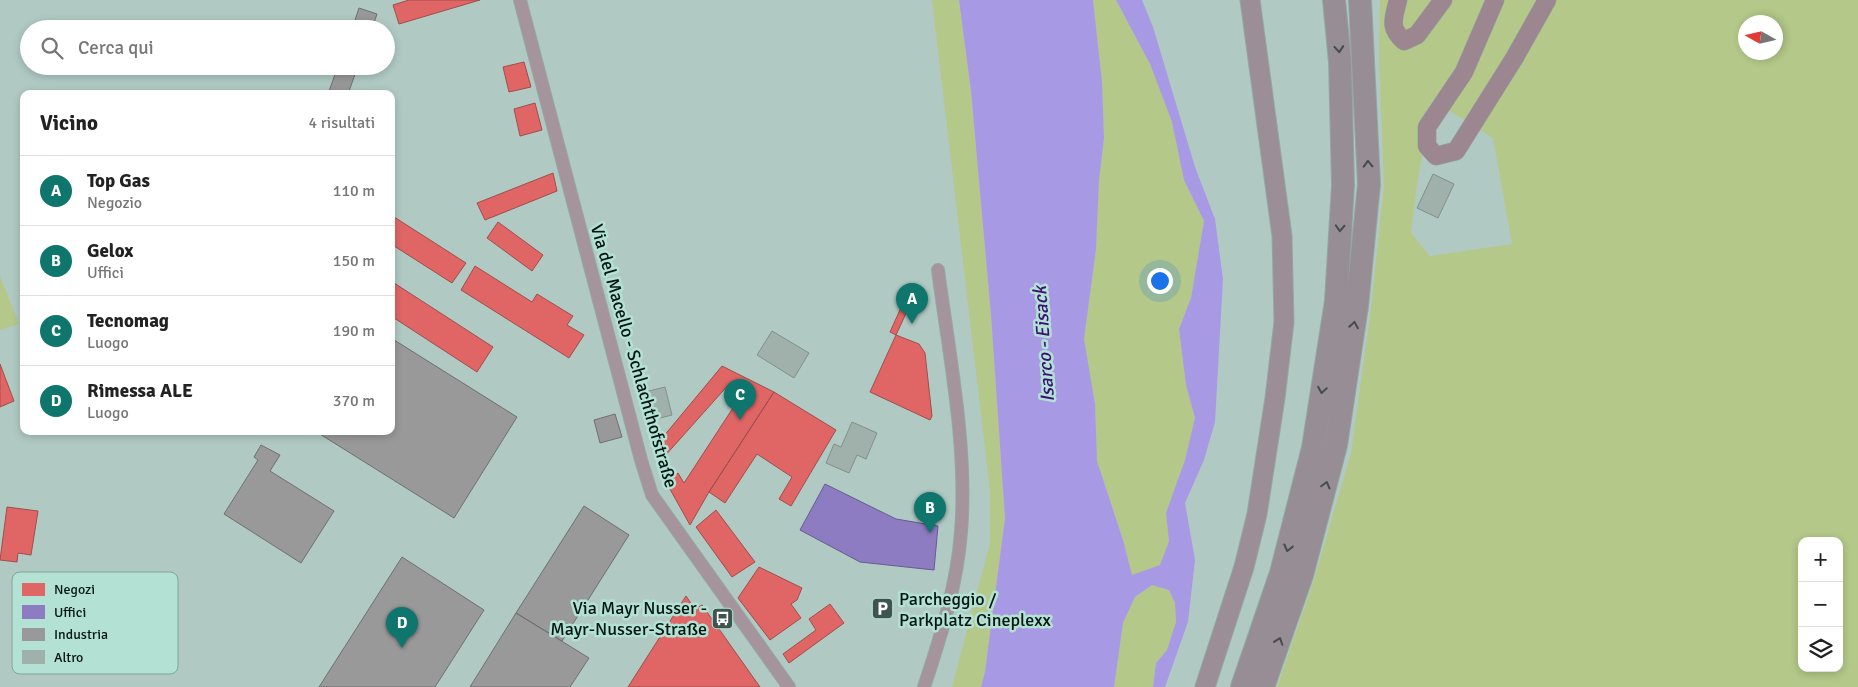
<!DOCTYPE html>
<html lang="it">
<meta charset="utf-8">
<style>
:root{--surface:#fff;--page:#f6f6f6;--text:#222;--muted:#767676;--line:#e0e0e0;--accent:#0f766e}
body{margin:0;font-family:Signika,sans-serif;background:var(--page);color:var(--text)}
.controls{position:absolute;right:15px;bottom:15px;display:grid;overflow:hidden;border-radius:10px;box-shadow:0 2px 8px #0003}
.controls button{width:45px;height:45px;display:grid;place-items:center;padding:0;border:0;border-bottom:1px solid var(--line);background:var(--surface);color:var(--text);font:25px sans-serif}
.compass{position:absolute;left:1738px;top:15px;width:45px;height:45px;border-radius:50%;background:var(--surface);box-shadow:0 2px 8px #0003;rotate:278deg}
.you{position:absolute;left:1159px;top:280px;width:18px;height:18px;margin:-12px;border:4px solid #fff;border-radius:50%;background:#1a73e8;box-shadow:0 0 0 8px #1a73e833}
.badge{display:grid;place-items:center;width:32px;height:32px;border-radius:50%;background:var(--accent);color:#fff;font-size:16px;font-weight:700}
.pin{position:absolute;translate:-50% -41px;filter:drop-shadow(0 1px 2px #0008)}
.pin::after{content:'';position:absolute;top:26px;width:18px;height:15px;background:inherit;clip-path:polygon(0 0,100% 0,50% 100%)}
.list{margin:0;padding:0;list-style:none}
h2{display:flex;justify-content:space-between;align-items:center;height:65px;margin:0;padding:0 20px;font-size:21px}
h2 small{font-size:16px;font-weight:400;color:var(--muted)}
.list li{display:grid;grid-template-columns:32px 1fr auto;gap:15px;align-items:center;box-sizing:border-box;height:70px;padding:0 20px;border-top:1px solid var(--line)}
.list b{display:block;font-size:19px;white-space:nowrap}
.list p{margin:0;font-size:16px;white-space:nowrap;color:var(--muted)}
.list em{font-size:16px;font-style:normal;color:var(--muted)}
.icon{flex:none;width:28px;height:28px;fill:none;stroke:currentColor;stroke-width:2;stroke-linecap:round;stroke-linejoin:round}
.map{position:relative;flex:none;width:1858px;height:687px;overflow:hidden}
.search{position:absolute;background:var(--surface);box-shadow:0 2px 8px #0003;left:20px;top:20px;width:375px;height:55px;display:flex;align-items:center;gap:12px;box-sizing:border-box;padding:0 18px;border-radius:28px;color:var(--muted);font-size:19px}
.panel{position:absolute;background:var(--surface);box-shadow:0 2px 8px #0003;left:20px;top:90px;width:375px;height:345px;border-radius:10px}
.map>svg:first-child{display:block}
.green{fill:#b4c889;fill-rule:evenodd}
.water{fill:#a899e5}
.shops{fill:#e06666;stroke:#9e4e4c}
.offices{fill:#8e7cc3;stroke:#655d8d}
.industry{fill:#999;stroke:#6c7170}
.building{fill:#a0b1ab;stroke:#7f918a}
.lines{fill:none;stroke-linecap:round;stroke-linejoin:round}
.street-casing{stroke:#94a8a2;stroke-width:14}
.secondary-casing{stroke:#94a8a2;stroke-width:19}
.primary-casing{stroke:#94a8a2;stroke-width:21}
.highway-casing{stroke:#94a8a2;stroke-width:24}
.street{stroke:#a5949b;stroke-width:12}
.secondary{stroke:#9c8791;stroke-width:18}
.primary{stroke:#9b8e97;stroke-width:19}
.highway{stroke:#968e94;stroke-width:22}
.oneway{stroke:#464b4b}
.labels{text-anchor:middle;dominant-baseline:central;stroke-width:5;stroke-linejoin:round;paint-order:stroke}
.street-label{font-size:18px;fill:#041510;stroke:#b3e2d4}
.poi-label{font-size:18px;fill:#041510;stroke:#b3e2d4;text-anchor:start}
.water-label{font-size:19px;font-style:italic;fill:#3c1175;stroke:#b3e2d4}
.key{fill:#b3e2d4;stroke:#7ea499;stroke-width:1}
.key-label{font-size:14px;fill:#041510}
</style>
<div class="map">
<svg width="1858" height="687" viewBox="0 0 1858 687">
<rect width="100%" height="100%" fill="#b0cac3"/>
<!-- green -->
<path class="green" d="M 932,0 L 959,0 L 971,91 L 991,315 L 1005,518 L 985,672 L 981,687 L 952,687 L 990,543 L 990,491 Z
M 1093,0 L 1116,0 L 1150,64 L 1172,122 L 1184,180 L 1204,221 L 1191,298 L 1179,329 L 1186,385 L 1195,418 L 1185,460 L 1166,513 L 1169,541 L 1160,566 L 1132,576 L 1123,540 L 1097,461 L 1095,404 L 1084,339 L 1096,249 L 1099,180 L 1104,138 L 1102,82 Z
M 1380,0 L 1858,0 L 1858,687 L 1277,687 L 1313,583 L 1351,453 L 1371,309 L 1384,185 L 1379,57 ZM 1746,22 L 1776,22 L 1776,52 L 1746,52 ZM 1432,100 L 1493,138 L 1512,244 L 1430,256 L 1411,233 L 1417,185 ZM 1802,541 L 1839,541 L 1839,668 L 1802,668 Z
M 0,276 L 19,324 L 0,330 Z
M 1152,585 L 1169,590 L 1175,603 L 1176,622 L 1167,650 L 1156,663 L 1153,687 L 1114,687 L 1123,623 L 1135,597 Z"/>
<!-- water -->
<path class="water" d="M 959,0 L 1093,0 L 1102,82 L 1104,138 L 1099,180 L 1096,249 L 1084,339 L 1095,404 L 1097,461 L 1123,540 L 1132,575 L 1160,565 L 1169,541 L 1166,513 L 1185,460 L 1195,418 L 1186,385 L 1179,329 L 1191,298 L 1204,221 L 1184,180 L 1172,122 L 1150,64 L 1116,0 L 1142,0 L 1153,27 L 1195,167 L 1215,219 L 1223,279 L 1215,422 L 1204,460 L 1185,503 L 1195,560 L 1188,622 L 1165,687 L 1153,687 L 1156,663 L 1167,650 L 1176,622 L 1175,603 L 1169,590 L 1152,585 L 1135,597 L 1123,623 L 1114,687 L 981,687 L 985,672 L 1005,518 L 991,315 L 971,91 Z"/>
<!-- shops -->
<path class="shops" d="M 409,0 L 480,0 L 399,24 L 393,5 Z
M 524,62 L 531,87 L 509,92 L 503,67 Z
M 535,103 L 542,130 L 520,136 L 514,109 Z
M 553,173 L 557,191 L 485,220 L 477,203 Z
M 391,215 L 466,263 L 452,283 L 391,244 Z
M 498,222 L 543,255 L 532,271 L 487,238 Z
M 475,266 L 532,302 L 537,294 L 573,316 L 567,325 L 584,335 L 569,358 L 461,290 Z
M 391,281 L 493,347 L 477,372 L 391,316 Z
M 908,292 L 914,296 L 896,335 L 890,332 Z
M 896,335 L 919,344 L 925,353 L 932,416 L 930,420 L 870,392 Z
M 0,364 L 14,401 L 0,407 Z
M 722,366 L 774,392 L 709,492 L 690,525 L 666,482 L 678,473 L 684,483 L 744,391 L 730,383 L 664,457 L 653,449 Z
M 774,392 L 836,430 L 791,506 L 779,499 L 792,477 L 757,454 L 725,503 L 709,492 Z
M 7,507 L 38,511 L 31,555 L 18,553 L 17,562 L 0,560 Z
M 716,510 L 755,562 L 732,577 L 696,527 Z
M 759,567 L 802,588 L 797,600 L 791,604 L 801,618 L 770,640 L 738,598 Z
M 686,596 L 695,609 L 702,605 L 760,687 L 628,687 Z
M 830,604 L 844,623 L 789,663 L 783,654 L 816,630 L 809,619 Z"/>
<!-- offices -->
<path class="offices" d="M 825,484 L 896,519 L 938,526 L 934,570 L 860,562 L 800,530 Z"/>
<!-- industry -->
<path class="industry" d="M 359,8 L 377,14 L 372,29 L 352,29 Z
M 338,66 L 358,66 L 348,94 L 328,94 Z
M 391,338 L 517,417 L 454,518 L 315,431 L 391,431 Z
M 615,414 L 622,437 L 600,443 L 594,420 Z
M 261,445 L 280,455 L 270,471 L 334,511 L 301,563 L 224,514 L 258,460 L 254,457 Z
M 584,506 L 629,535 L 562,641 L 516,613 Z
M 402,557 L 484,610 L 435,687 L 319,687 Z
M 516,613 L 589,658 L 570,687 L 470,687 Z"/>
<!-- building -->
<path class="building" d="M 1433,174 L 1454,184 L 1438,218 L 1417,208 Z
M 772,331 L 809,353 L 794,378 L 757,355 Z
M 665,387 L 672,415 L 648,421 L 641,393 Z
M 852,422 L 877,433 L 866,459 L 857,455 L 849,473 L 826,463 L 834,444 L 841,447 Z"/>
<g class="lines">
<defs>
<path id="street" d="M 520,0 L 641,460 L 652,495 L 789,687
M 924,687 C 941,636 957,585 961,532 C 968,448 949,354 938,270"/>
<path id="secondary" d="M 1398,0 C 1394,18 1388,27 1404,41 L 1417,35 L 1443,0
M 1495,0 L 1464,72 L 1427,127 L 1427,146 L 1436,156 L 1456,151 L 1515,57 L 1547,0"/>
<path id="primary" d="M 1205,687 L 1244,567 L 1257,514 L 1275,398 L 1284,322 L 1282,236 L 1250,0"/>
<path id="highway" d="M 1242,687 L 1281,573 L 1313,448 L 1336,301 L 1343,185 L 1340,62 L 1334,0
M 1263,687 L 1302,575 L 1336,445 L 1357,306 L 1369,184 L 1360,0"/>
</defs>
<!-- street casing -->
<use href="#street" class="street-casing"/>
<!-- secondary casing -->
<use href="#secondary" class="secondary-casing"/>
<!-- primary casing -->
<use href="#primary" class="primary-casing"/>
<!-- highway casing -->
<use href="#highway" class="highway-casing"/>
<!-- street -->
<use href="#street" class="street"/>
<!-- secondary -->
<use href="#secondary" class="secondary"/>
<!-- primary -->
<use href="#primary" class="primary"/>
<!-- highway -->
<use href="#highway" class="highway"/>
</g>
<!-- one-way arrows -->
<defs><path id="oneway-chevron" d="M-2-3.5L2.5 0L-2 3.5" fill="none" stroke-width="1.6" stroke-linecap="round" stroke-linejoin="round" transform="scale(1.25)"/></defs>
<g class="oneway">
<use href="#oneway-chevron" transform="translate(1339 49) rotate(85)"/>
<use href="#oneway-chevron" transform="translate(1368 164) rotate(-92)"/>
<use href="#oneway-chevron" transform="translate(1340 228) rotate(93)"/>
<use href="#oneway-chevron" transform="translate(1354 325) rotate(-81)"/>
<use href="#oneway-chevron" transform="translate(1322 390) rotate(99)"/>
<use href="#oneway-chevron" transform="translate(1326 485) rotate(-75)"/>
<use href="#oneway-chevron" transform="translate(1288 548) rotate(104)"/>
<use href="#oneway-chevron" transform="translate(1279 641) rotate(-71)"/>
</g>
<!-- icons -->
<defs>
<symbol id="parking-square" viewBox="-11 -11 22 22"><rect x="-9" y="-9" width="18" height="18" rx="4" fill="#40544f" stroke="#b3e2d4"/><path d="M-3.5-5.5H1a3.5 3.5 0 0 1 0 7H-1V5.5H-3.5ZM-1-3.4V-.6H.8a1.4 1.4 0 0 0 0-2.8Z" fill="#fff"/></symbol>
<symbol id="bus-square" viewBox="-11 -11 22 22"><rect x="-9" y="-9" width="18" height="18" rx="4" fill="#40544f" stroke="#b3e2d4"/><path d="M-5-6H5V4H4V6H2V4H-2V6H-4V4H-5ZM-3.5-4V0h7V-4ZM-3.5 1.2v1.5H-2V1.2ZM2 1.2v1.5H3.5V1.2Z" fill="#fff"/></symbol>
</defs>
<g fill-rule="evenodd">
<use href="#parking-square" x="870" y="596" width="25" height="25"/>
<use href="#bus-square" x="710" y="606" width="25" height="25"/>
</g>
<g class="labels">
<!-- street labels -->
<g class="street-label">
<text transform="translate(634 356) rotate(74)">Via del Macello - Schlachthofstraße</text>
</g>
<!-- poi labels -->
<g class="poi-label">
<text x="899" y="599">Parcheggio /<tspan x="899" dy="21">Parkplatz Cineplexx</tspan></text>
<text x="707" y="608" text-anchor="end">Via Mayr Nusser -<tspan x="707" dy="21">Mayr-Nusser-Straße</tspan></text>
</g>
<!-- water labels -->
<g class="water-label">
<text transform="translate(1044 344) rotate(-94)">Isarco - Eisack</text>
</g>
</g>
<!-- legend -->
<rect x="12" y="572" width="166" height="102" rx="8" class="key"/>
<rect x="22" y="583" width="23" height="13" fill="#e06666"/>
<rect x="22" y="605" width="23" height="14" fill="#8e7cc3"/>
<rect x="22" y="628" width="23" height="13" fill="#999"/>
<rect x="22" y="650" width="23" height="14" fill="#a0b1ab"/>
<g class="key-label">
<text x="54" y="594">Negozi</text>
<text x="54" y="617">Uffici</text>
<text x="54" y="639">Industria</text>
<text x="54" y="662">Altro</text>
</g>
</svg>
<div class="controls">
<button>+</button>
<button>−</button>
<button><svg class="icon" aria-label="layers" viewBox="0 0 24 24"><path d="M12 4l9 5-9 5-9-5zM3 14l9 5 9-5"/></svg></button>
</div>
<svg class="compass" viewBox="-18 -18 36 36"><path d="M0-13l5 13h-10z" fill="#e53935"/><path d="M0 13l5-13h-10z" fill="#767676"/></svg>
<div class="you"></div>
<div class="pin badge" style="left:912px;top:324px">A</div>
<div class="pin badge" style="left:930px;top:533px">B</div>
<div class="pin badge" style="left:740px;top:420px">C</div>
<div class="pin badge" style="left:402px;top:648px">D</div>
<div class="search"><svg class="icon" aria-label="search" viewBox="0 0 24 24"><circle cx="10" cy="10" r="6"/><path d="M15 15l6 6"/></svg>Cerca qui</div>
<section class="panel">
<h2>Vicino<small>4 risultati</small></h2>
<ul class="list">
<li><span class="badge">A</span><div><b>Top Gas</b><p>Negozio</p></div><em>110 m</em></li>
<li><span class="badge">B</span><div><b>Gelox</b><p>Uffici</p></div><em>150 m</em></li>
<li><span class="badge">C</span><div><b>Tecnomag</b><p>Luogo</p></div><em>190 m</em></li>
<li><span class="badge">D</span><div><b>Rimessa ALE</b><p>Luogo</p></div><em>370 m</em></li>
</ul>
</section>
</div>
